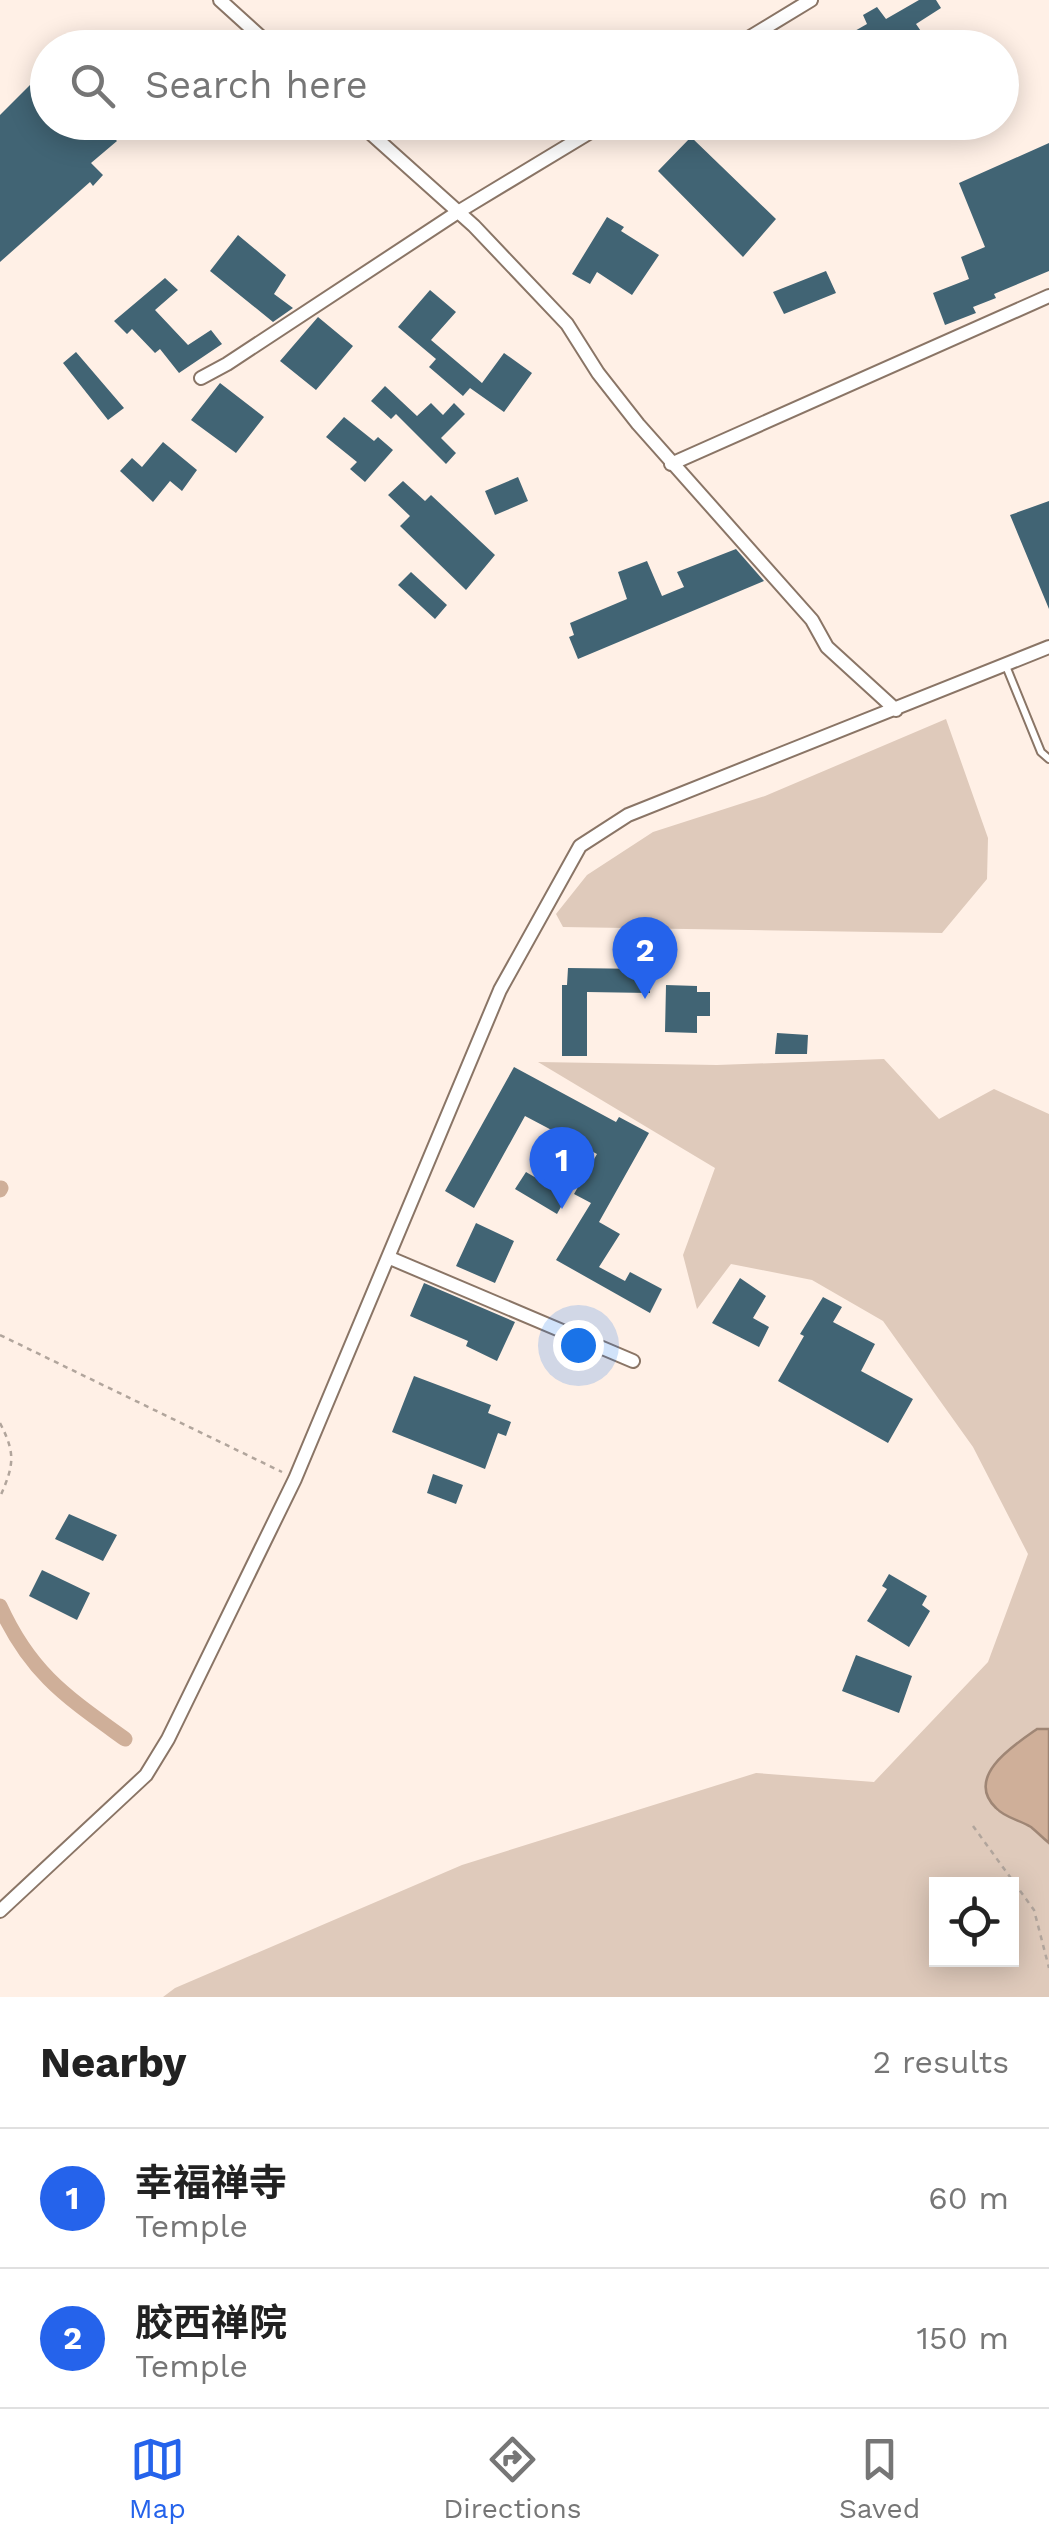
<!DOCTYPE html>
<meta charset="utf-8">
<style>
:root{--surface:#fff;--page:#f6f6f6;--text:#222;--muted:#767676;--line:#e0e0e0;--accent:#2563eb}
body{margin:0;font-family:"Work Sans","Noto Sans SC",sans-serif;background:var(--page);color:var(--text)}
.controls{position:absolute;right:30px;bottom:30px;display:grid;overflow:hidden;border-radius:0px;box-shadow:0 5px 25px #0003}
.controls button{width:90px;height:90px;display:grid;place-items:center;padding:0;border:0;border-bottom:2px solid var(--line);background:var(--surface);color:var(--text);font:50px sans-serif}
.you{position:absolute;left:578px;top:1345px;width:35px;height:35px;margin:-25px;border:8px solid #fff;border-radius:50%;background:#1a73e8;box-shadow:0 0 0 15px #1a73e833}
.badge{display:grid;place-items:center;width:65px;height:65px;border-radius:50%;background:var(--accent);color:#fff;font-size:32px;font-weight:700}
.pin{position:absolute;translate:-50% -82px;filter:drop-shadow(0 2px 5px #0008)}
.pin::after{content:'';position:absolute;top:52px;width:35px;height:30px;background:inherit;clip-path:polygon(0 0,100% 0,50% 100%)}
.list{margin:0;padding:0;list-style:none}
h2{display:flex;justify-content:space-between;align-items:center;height:130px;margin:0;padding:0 40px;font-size:42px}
h2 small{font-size:32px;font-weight:400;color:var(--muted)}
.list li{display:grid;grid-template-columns:65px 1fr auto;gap:30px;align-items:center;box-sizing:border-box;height:140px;padding:0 40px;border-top:2px solid var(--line)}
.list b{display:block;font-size:38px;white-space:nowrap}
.list p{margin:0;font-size:32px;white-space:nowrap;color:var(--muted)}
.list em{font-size:32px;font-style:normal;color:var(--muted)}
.icon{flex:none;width:55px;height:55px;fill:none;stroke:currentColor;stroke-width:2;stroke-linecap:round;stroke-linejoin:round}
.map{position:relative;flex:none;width:1049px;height:1997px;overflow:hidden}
.search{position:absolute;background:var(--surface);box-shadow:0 5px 25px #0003;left:30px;right:30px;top:30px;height:110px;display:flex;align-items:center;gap:25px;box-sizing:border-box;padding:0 35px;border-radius:55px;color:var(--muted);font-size:38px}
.sheet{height:410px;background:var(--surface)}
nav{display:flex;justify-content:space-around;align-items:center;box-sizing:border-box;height:140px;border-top:2px solid var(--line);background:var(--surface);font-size:28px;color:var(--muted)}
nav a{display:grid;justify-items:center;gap:5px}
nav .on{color:var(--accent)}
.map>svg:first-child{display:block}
.green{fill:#dfcabb;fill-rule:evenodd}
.water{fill:#cfaf99;stroke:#9f8675;stroke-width:2.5}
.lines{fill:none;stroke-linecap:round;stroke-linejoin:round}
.canal{stroke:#cfaf99;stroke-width:15}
.building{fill:#416474}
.lane-casing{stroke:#8a7566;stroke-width:10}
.street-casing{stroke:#8a7566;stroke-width:16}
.path{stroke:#b1a59c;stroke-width:2.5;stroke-dasharray:5 5;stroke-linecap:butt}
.lane{stroke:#fff;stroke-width:6}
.street{stroke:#fff;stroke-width:12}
</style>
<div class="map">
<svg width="1049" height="1997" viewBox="0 0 1049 1997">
<rect width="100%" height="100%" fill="#fff0e6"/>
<!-- green -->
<path class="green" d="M 946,719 L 988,838 L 987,879 L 942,933 L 563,927 L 556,914 L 587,875 L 653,832 L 765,796 Z
M 884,1059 L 939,1119 L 994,1089 L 1049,1114 L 1049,1729 L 1037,1730 L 997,1811 L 1031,1827 L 1049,1843 L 1049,1997 L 163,1997 L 175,1988 L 462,1865 L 756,1773 L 874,1782 L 988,1662 L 1028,1554 L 973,1447 L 883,1321 L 812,1280 L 731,1264 L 697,1309 L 683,1255 L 715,1168 L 538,1062 L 717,1065 ZM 936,1884 L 1012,1884 L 1012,1960 L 936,1960 Z"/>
<!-- water -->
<path class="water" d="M 1037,1729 L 1049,1729 L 1049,1843 C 1043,1838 1037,1832 1031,1827 C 1020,1820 1005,1818 996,1808 C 964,1777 1014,1745 1037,1729 Z"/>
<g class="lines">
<!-- canal -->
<path class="canal" d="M 0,1190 L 1,1188
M 0,1606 C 31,1674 67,1697 125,1739"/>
</g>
<!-- building -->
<path class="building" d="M 919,0 L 936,0 L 941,8 L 916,24 L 925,37 L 906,48 L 825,48 L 867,24 L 863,15 L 877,7 L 886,19 Z
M 48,67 L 48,122 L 98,122 L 117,141 L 91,163 L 103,175 L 93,186 L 90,182 L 0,262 L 0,115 Z
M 691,137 L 776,219 L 743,257 L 658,171 Z
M 1049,143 L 1049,271 L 994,294 L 996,298 L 973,307 L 976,313 L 945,325 L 933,293 L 969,279 L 961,257 L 985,247 L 959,183 Z
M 607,217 L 624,227 L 621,231 L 659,255 L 632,295 L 597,272 L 590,284 L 572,274 Z
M 238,235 L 286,275 L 274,294 L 293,308 L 273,322 L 210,271 Z
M 826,271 L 836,293 L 784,314 L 773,292 Z
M 165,278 L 178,290 L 155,310 L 188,345 L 211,330 L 222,344 L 179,373 L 160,349 L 155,353 L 132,329 L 127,334 L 114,321 Z
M 430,290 L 456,312 L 431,340 L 482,383 L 504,353 L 532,373 L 504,412 L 470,388 L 463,396 L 429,367 L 436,359 L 398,327 Z
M 318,317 L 353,346 L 316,390 L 280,361 Z
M 76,352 L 124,408 L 108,420 L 63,363 Z
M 220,383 L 264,417 L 236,453 L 191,420 Z
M 385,386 L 417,416 L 431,403 L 443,415 L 454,403 L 465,414 L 441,438 L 456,453 L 446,464 L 396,414 L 391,419 L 371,401 Z
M 344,417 L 374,441 L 378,437 L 393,450 L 365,482 L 350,469 L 357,462 L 326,437 Z
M 163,442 L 197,470 L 182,491 L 170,481 L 153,502 L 120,471 L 132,458 L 142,467 Z
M 518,477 L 528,501 L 495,515 L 485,491 Z
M 403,481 L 425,501 L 431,495 L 495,555 L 466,590 L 400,526 L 410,516 L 388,495 Z
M 1049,501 L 1049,609 L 1010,515 Z
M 736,549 L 764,581 L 578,659 L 569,637 L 574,635 L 570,623 L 627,599 L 618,572 L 647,561 L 662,596 L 684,587 L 677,572 Z
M 411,572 L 447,605 L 435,619 L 398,585 Z
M 568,968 L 650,969 L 650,993 L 587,992 L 587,1056 L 562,1056 L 562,985 L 567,985 Z
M 666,985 L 697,986 L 697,992 L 710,992 L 710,1016 L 697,1016 L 697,1033 L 665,1032 Z
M 777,1033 L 808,1035 L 807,1054 L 775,1054 Z
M 514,1067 L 616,1122 L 619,1117 L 649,1133 L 599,1222 L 620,1234 L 599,1267 L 625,1281 L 630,1272 L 662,1289 L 650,1313 L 556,1260 L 591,1203 L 574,1194 L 597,1154 L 525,1116 L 474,1208 L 445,1191 Z
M 526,1172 L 567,1196 L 557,1214 L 515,1189 Z
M 476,1223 L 514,1241 L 495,1283 L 456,1266 Z
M 740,1278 L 766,1296 L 753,1318 L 769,1327 L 759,1347 L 712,1323 Z
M 424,1283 L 515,1322 L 497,1361 L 466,1346 L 468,1341 L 410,1316 Z
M 823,1297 L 842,1307 L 833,1322 L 875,1344 L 861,1371 L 913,1399 L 888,1443 L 778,1381 L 804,1336 L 800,1334 Z
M 414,1376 L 491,1405 L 488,1413 L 511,1422 L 506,1436 L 498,1433 L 485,1469 L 392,1432 Z
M 433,1474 L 463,1485 L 456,1504 L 427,1493 Z
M 69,1514 L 117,1535 L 103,1561 L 55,1539 Z
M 42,1570 L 90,1593 L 77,1620 L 29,1596 Z
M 889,1574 L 927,1596 L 922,1605 L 930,1611 L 909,1647 L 867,1621 L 887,1589 L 882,1586 Z
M 856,1655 L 912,1676 L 899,1713 L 842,1691 Z"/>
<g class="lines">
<defs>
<path id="lane" d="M 1006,666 L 1041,752 L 1049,759"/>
<path id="street" d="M 220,0 L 273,48
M 732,48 L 811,0
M 358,122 L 474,226 L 567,324 L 598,373 L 638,424 L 812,620 L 827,647 L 896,710
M 201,378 L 227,364 L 458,212 L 607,122
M 671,464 L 1049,296
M 390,1258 L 633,1361
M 0,1911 L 146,1775 L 168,1739 L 295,1479 L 500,990 L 580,846 L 628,815 L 1049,647"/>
</defs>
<!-- lane casing -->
<use href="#lane" class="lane-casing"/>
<!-- street casing -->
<use href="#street" class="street-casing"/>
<!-- path -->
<path class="path" d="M 0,1335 L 282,1472
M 0,1423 C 16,1454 14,1465 0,1497
M 973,1826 L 1034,1910 L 1049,1968"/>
<!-- lane -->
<use href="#lane" class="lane"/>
<!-- street -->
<use href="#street" class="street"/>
</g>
</svg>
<div class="controls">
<button><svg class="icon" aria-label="locate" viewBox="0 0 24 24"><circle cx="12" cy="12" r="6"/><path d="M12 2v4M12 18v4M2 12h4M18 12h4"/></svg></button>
</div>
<div class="you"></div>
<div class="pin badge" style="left:562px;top:1209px">1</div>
<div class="pin badge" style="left:645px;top:999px">2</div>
<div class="search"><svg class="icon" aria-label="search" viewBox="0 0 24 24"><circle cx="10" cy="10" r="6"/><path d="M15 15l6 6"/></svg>Search here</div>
</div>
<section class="sheet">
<h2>Nearby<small>2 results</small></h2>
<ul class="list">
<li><span class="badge">1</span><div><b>幸福禅寺</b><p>Temple</p></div><em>60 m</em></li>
<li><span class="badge">2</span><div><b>胶西禅院</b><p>Temple</p></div><em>150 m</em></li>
</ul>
</section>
<nav>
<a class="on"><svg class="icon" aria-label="map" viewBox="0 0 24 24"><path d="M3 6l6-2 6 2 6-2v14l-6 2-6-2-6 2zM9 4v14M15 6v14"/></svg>Map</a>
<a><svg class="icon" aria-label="directions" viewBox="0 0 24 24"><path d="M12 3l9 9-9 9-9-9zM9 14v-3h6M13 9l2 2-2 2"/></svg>Directions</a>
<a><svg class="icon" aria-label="saved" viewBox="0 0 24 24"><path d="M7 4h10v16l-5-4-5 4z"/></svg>Saved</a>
</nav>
